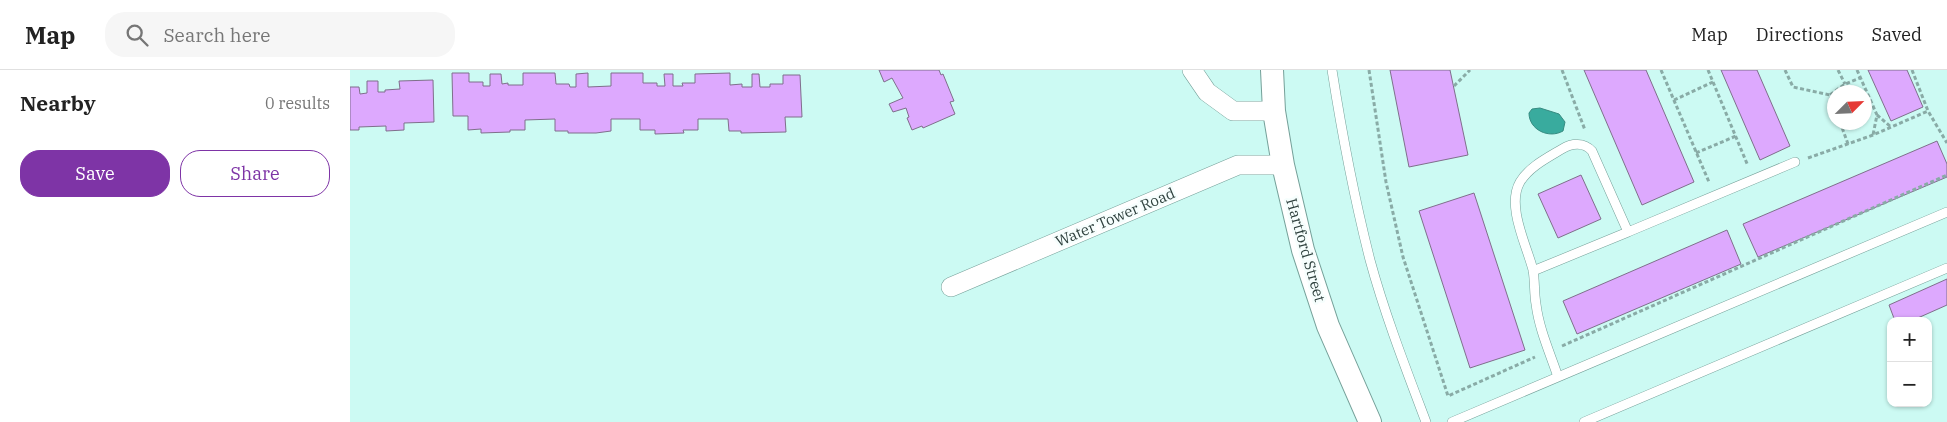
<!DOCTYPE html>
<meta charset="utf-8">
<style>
:root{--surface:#fff;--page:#f6f6f6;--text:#222;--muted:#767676;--line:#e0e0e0;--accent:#7e34a6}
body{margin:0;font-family:"IBM Plex Serif",serif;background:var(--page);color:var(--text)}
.controls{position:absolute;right:15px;bottom:15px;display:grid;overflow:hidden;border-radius:10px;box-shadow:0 1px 4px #0004}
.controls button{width:45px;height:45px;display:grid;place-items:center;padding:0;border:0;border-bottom:1px solid var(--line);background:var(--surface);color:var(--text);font:25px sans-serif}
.compass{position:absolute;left:1477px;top:15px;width:45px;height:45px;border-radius:50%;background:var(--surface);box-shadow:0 1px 4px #0004;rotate:66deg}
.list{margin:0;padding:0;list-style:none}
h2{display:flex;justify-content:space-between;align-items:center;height:65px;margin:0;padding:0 20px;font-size:21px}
h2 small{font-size:16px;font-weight:400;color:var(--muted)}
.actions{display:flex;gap:10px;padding:15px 20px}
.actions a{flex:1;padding:11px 0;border:1px solid var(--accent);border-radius:20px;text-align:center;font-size:18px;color:var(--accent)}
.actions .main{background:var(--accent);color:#fff}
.icon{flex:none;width:28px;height:28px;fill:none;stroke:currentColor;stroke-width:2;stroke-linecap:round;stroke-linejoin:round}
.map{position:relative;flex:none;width:1597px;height:352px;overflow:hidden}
header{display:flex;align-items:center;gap:30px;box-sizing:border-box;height:70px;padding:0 25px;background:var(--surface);border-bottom:1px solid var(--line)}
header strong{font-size:24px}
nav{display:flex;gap:28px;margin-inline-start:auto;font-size:18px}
.search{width:350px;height:45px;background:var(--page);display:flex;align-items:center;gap:12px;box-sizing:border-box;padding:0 18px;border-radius:20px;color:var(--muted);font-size:19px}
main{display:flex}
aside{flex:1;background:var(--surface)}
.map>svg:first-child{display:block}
.water{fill:#39ab9e;stroke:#368b81}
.building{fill:#dda9fe;stroke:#7f6f8b}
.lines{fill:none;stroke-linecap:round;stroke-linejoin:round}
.service-casing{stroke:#75a099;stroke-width:10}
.minor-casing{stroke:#75a099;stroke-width:20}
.tertiary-casing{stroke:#75a099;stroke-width:24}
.path{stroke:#89aba6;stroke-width:3;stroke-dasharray:4 2.5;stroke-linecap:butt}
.service{stroke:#fff;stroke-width:9}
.minor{stroke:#fff;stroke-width:19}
.tertiary{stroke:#fff;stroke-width:22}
.labels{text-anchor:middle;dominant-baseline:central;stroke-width:5;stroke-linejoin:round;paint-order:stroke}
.street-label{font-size:15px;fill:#2e403d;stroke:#f6fefd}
</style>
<header>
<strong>Map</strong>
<div class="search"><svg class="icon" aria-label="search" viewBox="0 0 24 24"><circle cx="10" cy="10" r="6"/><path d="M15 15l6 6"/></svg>Search here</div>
<nav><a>Map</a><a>Directions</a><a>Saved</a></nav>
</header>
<main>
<aside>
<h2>Nearby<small>0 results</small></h2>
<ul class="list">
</ul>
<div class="actions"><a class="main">Save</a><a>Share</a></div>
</aside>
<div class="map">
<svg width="1597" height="352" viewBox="0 0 1597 352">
<rect width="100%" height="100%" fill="#ccfaf3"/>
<!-- water -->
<path class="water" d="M 1190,38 L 1209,44 L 1215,52 L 1213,61 C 1199,69 1179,60 1179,43 L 1182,39 Z"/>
<!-- building -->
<path class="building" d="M 529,0 L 589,0 L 591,5 L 593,4 L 604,31 L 600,32 L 605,44 L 573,58 L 572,56 L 562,60 L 557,48 L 559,47 L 556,38 L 543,42 L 539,34 L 553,28 L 542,8 L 534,12 Z
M 1040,0 L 1100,0 L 1118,85 L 1059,97 Z
M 1234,0 L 1296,0 L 1344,112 L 1292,135 Z
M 1371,0 L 1407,0 L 1440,76 L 1410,90 Z
M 1518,0 L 1557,0 L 1573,37 L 1541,51 Z
M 102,3 L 119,3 L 119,12 L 133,12 L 133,16 L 140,16 L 140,4 L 151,4 L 152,14 L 158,13 L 158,15 L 173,15 L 173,3 L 205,3 L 206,14 L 219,14 L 220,17 L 226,17 L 226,4 L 238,3 L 238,17 L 261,16 L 261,3 L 293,3 L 293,13 L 307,13 L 307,16 L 315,16 L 314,4 L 323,4 L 323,16 L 333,16 L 332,13 L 345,13 L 345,4 L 380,3 L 380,15 L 392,14 L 392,17 L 402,17 L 402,4 L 409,4 L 410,17 L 420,17 L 420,14 L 433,14 L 433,5 L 450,5 L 452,47 L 435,47 L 436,62 L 391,63 L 391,61 L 379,61 L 378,49 L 348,49 L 348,60 L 333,60 L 334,63 L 305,64 L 305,60 L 290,60 L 290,49 L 261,49 L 261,61 L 246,63 L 218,63 L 218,61 L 205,61 L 205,49 L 175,50 L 175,60 L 160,60 L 160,62 L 131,63 L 131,59 L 118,60 L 118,46 L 103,46 Z
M 83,10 L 84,52 L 54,53 L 54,60 L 36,61 L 36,56 L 9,57 L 9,60 L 0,60 L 0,17 L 9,17 L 10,24 L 17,23 L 17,11 L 28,11 L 28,22 L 35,22 L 35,20 L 50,19 L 49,11 Z
M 1587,71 L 1597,94 L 1597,107 L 1408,187 L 1393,154 Z
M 1231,105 L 1251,149 L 1208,168 L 1188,124 Z
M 1124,123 L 1175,280 L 1120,298 L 1069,141 Z
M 1377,160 L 1391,194 L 1227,264 L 1213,231 Z
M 1597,209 L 1597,235 L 1561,251 L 1545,251 L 1539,235 Z"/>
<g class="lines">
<defs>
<path id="service" d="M 982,0 C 992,64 1004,127 1020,190 C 1035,245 1056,299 1076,352
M 1278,162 L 1445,92
M 1183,201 L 1278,162 L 1242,81 C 1234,72 1222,73 1212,79 C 1197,88 1179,97 1170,112 C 1156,136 1177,176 1183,200 C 1185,211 1184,223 1186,234 C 1189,259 1200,283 1208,307
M 1102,352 L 1597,142
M 1234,352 L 1597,198"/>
<path id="minor" d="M 842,0 L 857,22 L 883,41 L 924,41
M 601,217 L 888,95 L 933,95"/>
<path id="tertiary" d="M 922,0 L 924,41 L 933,95 L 953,180 L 978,256 L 1020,352"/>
</defs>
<!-- service casing -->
<use href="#service" class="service-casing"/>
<!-- minor casing -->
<use href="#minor" class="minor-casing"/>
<!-- tertiary casing -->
<use href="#tertiary" class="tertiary-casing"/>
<!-- path -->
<path class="path" d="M 1019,0 L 1036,112 L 1053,187 L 1098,326 L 1185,287
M 1212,0 L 1235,60
M 1311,0 L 1359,112
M 1358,0 L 1398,96
M 1435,0 L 1443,17 L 1480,25
M 1488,0 L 1495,14
M 1507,0 L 1527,45 L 1523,65
M 1562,0 L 1578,41 L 1597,73
M 1104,16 L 1120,0
M 1324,30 L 1363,12
M 1484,37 L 1480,25 L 1495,14 L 1510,8
M 1527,45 L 1541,57
M 1490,52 L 1498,74
M 1346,83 L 1386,66
M 1458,88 L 1523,65 L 1578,41
M 1212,276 L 1597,105"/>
<!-- service -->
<use href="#service" class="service"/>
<!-- minor -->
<use href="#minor" class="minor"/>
<!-- tertiary -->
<use href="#tertiary" class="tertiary"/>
</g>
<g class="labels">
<!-- street labels -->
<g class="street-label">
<text transform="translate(765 147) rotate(-23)">Water Tower Road</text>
<text transform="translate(956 180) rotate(74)">Hartford Street</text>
</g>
</g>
</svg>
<div class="controls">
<button>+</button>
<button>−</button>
</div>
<svg class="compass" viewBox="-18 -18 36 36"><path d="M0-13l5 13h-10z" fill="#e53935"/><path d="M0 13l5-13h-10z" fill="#767676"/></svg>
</div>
</main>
